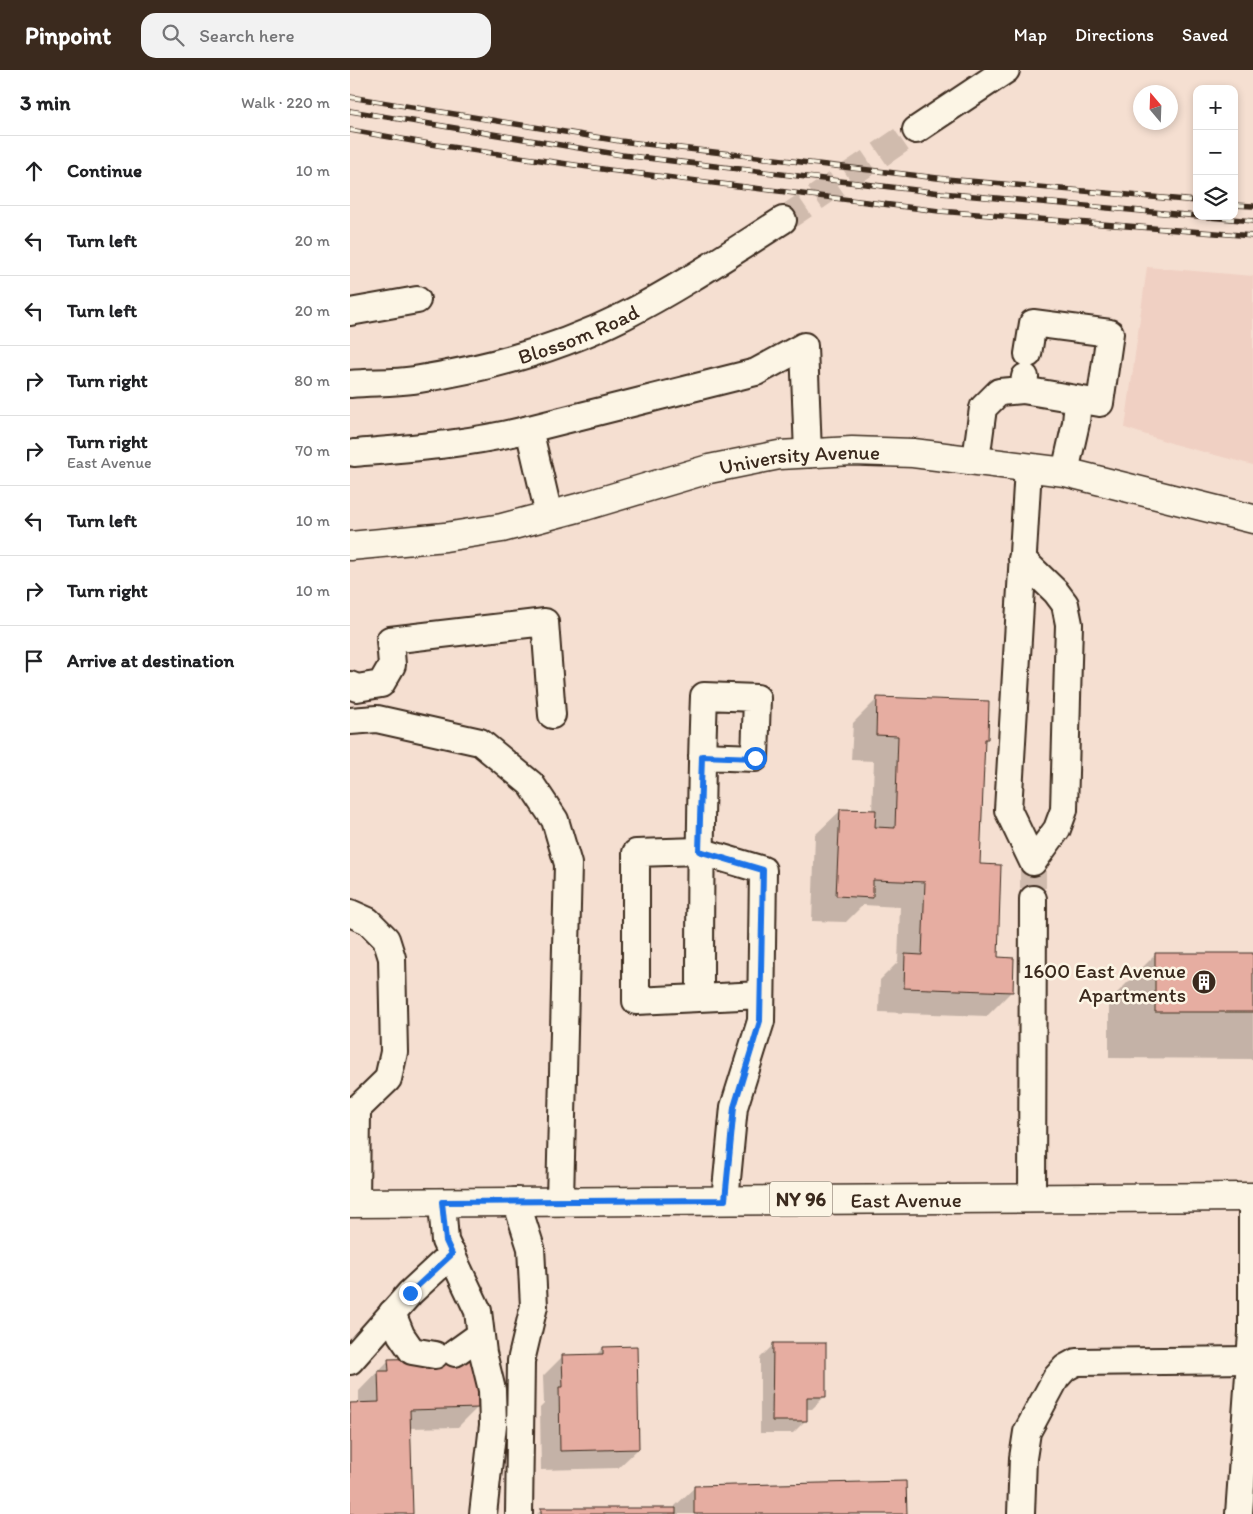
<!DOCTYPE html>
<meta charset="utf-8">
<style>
:root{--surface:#fff;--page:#f2f2f2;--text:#202124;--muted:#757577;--line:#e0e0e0;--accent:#3b2a1e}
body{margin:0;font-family:Itim,sans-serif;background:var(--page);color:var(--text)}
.controls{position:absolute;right:15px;top:15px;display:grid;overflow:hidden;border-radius:10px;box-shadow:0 2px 8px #0003}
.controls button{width:45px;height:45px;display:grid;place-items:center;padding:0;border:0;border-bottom:1px solid var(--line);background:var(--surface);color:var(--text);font:25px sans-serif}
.compass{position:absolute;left:783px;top:15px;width:45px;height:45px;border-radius:50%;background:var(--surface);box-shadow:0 2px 8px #0003;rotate:341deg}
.stop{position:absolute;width:15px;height:15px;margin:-11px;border:4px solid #1a73e8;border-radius:50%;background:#fff}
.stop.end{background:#1a73e8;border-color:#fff;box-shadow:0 1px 5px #0008}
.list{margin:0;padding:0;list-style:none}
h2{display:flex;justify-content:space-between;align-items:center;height:65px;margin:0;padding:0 20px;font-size:21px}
h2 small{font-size:16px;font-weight:400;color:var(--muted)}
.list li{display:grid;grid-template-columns:32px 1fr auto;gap:15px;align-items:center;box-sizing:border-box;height:70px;padding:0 20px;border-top:1px solid var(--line)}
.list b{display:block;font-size:19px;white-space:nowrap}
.list p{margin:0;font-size:16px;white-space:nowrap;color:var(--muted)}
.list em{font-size:16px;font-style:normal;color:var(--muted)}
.icon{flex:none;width:28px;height:28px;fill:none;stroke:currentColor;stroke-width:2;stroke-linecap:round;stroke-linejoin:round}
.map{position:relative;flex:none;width:903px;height:1444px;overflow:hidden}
header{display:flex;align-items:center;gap:30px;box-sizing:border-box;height:70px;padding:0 25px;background:var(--accent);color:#fff}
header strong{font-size:24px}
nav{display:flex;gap:28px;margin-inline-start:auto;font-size:18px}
.search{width:350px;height:45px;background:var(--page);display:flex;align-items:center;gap:12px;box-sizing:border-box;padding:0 18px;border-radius:15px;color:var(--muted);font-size:19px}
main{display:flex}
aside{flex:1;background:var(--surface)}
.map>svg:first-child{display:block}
.built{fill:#f0d0c3}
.shadow{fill:#0003}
.building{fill:#e6ada1;stroke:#3b2a1e}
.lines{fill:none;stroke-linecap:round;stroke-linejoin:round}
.minor-tunnel{stroke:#d0bbad;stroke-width:26;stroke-dasharray:26 13;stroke-linecap:butt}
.minor-casing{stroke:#3b2a1e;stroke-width:30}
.major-casing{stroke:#3b2a1e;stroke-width:31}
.minor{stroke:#fcf5e5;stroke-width:26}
.major{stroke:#fcf5e5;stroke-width:28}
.rail-casing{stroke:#3b2a1e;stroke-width:5.5}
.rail{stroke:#fcf5e5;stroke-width:4;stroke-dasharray:11;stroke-linecap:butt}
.route{stroke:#1a73e8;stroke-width:6}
.labels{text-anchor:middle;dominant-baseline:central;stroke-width:5;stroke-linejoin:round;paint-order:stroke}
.shield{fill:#fcf5e5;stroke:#75675a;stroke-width:1}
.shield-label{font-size:20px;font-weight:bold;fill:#3b2a1e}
.street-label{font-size:21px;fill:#3b2a1e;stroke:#fcf5e5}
.poi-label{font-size:21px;fill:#3b2a1e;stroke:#fcf5e5;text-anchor:end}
</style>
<header>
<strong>Pinpoint</strong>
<div class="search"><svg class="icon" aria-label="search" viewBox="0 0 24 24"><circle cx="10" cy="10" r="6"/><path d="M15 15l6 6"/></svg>Search here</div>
<nav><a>Map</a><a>Directions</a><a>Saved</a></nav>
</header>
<main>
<aside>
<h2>3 min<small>Walk · 220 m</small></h2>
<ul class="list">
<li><svg class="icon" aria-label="ahead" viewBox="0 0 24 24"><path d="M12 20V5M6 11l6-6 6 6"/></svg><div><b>Continue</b></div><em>10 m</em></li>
<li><svg class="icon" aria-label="left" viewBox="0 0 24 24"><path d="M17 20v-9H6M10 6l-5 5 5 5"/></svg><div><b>Turn left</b></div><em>20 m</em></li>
<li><svg class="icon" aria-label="left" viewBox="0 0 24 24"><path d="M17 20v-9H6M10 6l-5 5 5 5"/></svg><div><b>Turn left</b></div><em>20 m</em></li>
<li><svg class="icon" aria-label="right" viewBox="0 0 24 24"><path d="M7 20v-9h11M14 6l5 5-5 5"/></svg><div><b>Turn right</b></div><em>80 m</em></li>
<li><svg class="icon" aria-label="right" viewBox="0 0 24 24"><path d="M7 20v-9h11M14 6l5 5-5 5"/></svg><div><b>Turn right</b><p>East Avenue</p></div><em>70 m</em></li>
<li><svg class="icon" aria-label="left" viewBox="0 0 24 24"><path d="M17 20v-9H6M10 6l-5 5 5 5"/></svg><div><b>Turn left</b></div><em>10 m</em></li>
<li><svg class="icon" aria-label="right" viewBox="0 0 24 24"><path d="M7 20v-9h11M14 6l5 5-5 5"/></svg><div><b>Turn right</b></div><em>10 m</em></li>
<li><svg class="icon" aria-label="arrive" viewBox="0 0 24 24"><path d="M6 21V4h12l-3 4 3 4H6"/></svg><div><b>Arrive at destination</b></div></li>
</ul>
</aside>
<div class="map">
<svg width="903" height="1444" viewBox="0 0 903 1444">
<rect width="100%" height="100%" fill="#f5dfd1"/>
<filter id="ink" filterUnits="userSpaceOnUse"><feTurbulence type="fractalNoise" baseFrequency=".02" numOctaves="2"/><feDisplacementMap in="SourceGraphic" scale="10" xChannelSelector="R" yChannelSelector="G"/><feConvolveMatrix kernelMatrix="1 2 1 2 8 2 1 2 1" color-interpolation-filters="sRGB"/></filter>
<g filter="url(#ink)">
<!-- built -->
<path class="built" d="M 797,197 L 903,206 L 903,395 L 827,375 L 775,358 Z"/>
<!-- shadow -->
<path class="shadow" d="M 528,628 L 636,669 L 634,672 L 629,795 L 647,888 L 662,921 L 637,946 L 529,942 L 530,910 L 548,892 L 550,837 L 513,835 L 496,852 L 462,851 L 465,765 L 490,741 L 522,742 L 524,691 L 501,690 L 503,653 Z
M 806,884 L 903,884 L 903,989 L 759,988 L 759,931 Z
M 423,1275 L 475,1326 L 462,1339 L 456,1339 L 456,1350 L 443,1363 L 410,1363 L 410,1288 Z
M 253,1278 L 288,1379 L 268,1398 L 191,1400 L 190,1338 L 194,1334 L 193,1306 L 213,1286 L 245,1286 Z
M 39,1290 L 127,1338 L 108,1357 L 60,1358 L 61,1444 L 0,1444 L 0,1334 L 9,1334 L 9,1321 Z
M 345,1417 L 555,1444 L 187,1444 L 192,1440 L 325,1439 L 325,1436 Z"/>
<!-- building -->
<path class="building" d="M 527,627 L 639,631 L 638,669 L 635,669 L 630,794 L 651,795 L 648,887 L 664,888 L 663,922 L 554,918 L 555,884 L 572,885 L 575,812 L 523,810 L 523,828 L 486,826 L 490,739 L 526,740 L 525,757 L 545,758 L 548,666 L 526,665 Z
M 805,883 L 903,883 L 903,942 L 805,942 Z
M 423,1273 L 476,1273 L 476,1327 L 457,1327 L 457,1351 L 422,1351 Z
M 287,1276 L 289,1379 L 210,1381 L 209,1317 L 213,1317 L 212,1285 L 253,1284 L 253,1277 Z
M 127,1287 L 128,1338 L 60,1340 L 63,1444 L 0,1444 L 0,1333 L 29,1332 L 28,1301 L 39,1301 L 38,1289 Z
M 556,1411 L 557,1444 L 344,1444 L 344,1416 Z
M 191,1438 L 326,1438 L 326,1444 L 191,1444 Z"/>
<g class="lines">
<!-- minor-tunnel -->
<path class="minor-tunnel" d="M 433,150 L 566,60
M 683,792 L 683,829"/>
<defs>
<g id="minor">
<path d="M 566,60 L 656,0"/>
<path d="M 0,242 L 67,230"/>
<path d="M 675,307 L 673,320 L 750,333 L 760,263 L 683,253 L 678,284"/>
<path id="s1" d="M 0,314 C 21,312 43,313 64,310 C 135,299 210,278 274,246 C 329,218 381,183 433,150"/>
<path d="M 4,383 C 63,378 121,374 179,359"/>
<path d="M 626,390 L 633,338 L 649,322 L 673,320"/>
<path d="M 715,402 L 726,353 L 728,330"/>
<path d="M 199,445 L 179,359 L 406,302 L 454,276 L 458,384"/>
<path d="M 672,489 L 706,522 L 715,534 L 719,554 L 714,740 L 707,759 L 683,792 L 658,740 L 678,398"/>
<path d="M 0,615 L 7,618 L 31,614 L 42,595 L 40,570 L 195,552 L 202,645"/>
<path d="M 0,651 L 27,649 L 130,672 L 181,714 L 205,750 L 218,794 L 210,1130"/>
<path d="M 0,843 L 18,851 L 36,869 L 42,888 L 44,982 L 38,1009 L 7,1039 L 0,1040"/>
<path d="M 350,927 C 350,827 350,727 354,626 L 407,628 L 405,688 L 352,686"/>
<path d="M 682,1128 L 683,829"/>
<path d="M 375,1130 L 384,1037 L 411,951 L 413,800 L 349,781 L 286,783 L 286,931 L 411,925"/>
<path d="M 166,1131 L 181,1178 L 184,1236 L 171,1291 L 169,1444"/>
<path d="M 92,1132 L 95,1171 L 128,1241 L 133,1283 L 142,1320 L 143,1355 L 133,1444"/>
<path d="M 6,1133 L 7,1039"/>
<path d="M 42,1243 L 51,1265 L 62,1281 L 85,1285"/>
<path d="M 105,1283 L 130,1265"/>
<path d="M 0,1291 L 60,1223 L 102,1184"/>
<path d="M 671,1444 L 673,1388 L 677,1362 L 706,1308 L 715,1298 L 726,1292 L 900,1290"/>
<path d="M 889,1444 L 902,1263 L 902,1127"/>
</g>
<g id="major">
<path id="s2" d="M 0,476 L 95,467 L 152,458 L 235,436 L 359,399 L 429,385 L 502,381 L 563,383 L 715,402 L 903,449"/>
<path id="s3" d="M 0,1133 L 903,1127"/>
</g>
</defs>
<!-- minor casing -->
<use href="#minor" class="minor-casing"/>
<!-- major casing -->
<use href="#major" class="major-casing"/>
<!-- minor -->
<use href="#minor" class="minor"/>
<!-- major -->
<use href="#major" class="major"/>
<defs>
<path id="rail" d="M 0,27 L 270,71 L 596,109 L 847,131
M 0,41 L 272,85 L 591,123 L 903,151
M 0,60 L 80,74 L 259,100 L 589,141 L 903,166
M 884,135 L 903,136"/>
</defs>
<!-- rail casing -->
<use href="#rail" class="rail-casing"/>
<!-- rail -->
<use href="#rail" class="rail"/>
</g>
</g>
<g class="lines" filter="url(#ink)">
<!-- route -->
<path class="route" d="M 60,1223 L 102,1184 L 96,1171 L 92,1132 L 375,1130 L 384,1037 L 410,951 L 413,800 L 349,781 L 352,686 L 405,688"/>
</g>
<!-- icons -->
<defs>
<symbol id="building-disc" viewBox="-11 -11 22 22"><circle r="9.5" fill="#3b2a1e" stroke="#fcf5e5"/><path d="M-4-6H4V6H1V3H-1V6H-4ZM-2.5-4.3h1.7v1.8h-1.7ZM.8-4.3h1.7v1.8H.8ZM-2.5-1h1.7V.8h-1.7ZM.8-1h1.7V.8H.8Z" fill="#fff"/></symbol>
</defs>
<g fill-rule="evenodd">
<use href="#building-disc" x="840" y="898" width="28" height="28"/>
</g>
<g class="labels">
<!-- shield labels -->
<rect class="shield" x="420" y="1111.5" width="62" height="35" rx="4"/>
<g class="shield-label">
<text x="451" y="1129">NY 96</text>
</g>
<!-- street labels -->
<g class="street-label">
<text stroke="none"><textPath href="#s1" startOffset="235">Blossom Road</textPath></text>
<text stroke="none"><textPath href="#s2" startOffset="460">University Avenue</textPath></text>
<text stroke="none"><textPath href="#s3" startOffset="556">East Avenue</textPath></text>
</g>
<!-- poi labels -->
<g class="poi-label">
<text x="836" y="900">1600 East Avenue<tspan x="836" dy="24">Apartments</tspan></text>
</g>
</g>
</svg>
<div class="controls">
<button>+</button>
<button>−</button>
<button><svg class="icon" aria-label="layers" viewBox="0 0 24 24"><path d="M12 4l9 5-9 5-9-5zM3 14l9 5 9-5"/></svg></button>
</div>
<svg class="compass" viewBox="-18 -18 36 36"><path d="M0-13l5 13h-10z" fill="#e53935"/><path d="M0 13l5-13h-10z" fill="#757577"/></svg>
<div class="stop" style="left:405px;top:688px"></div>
<div class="stop end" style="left:60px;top:1223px"></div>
</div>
</main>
